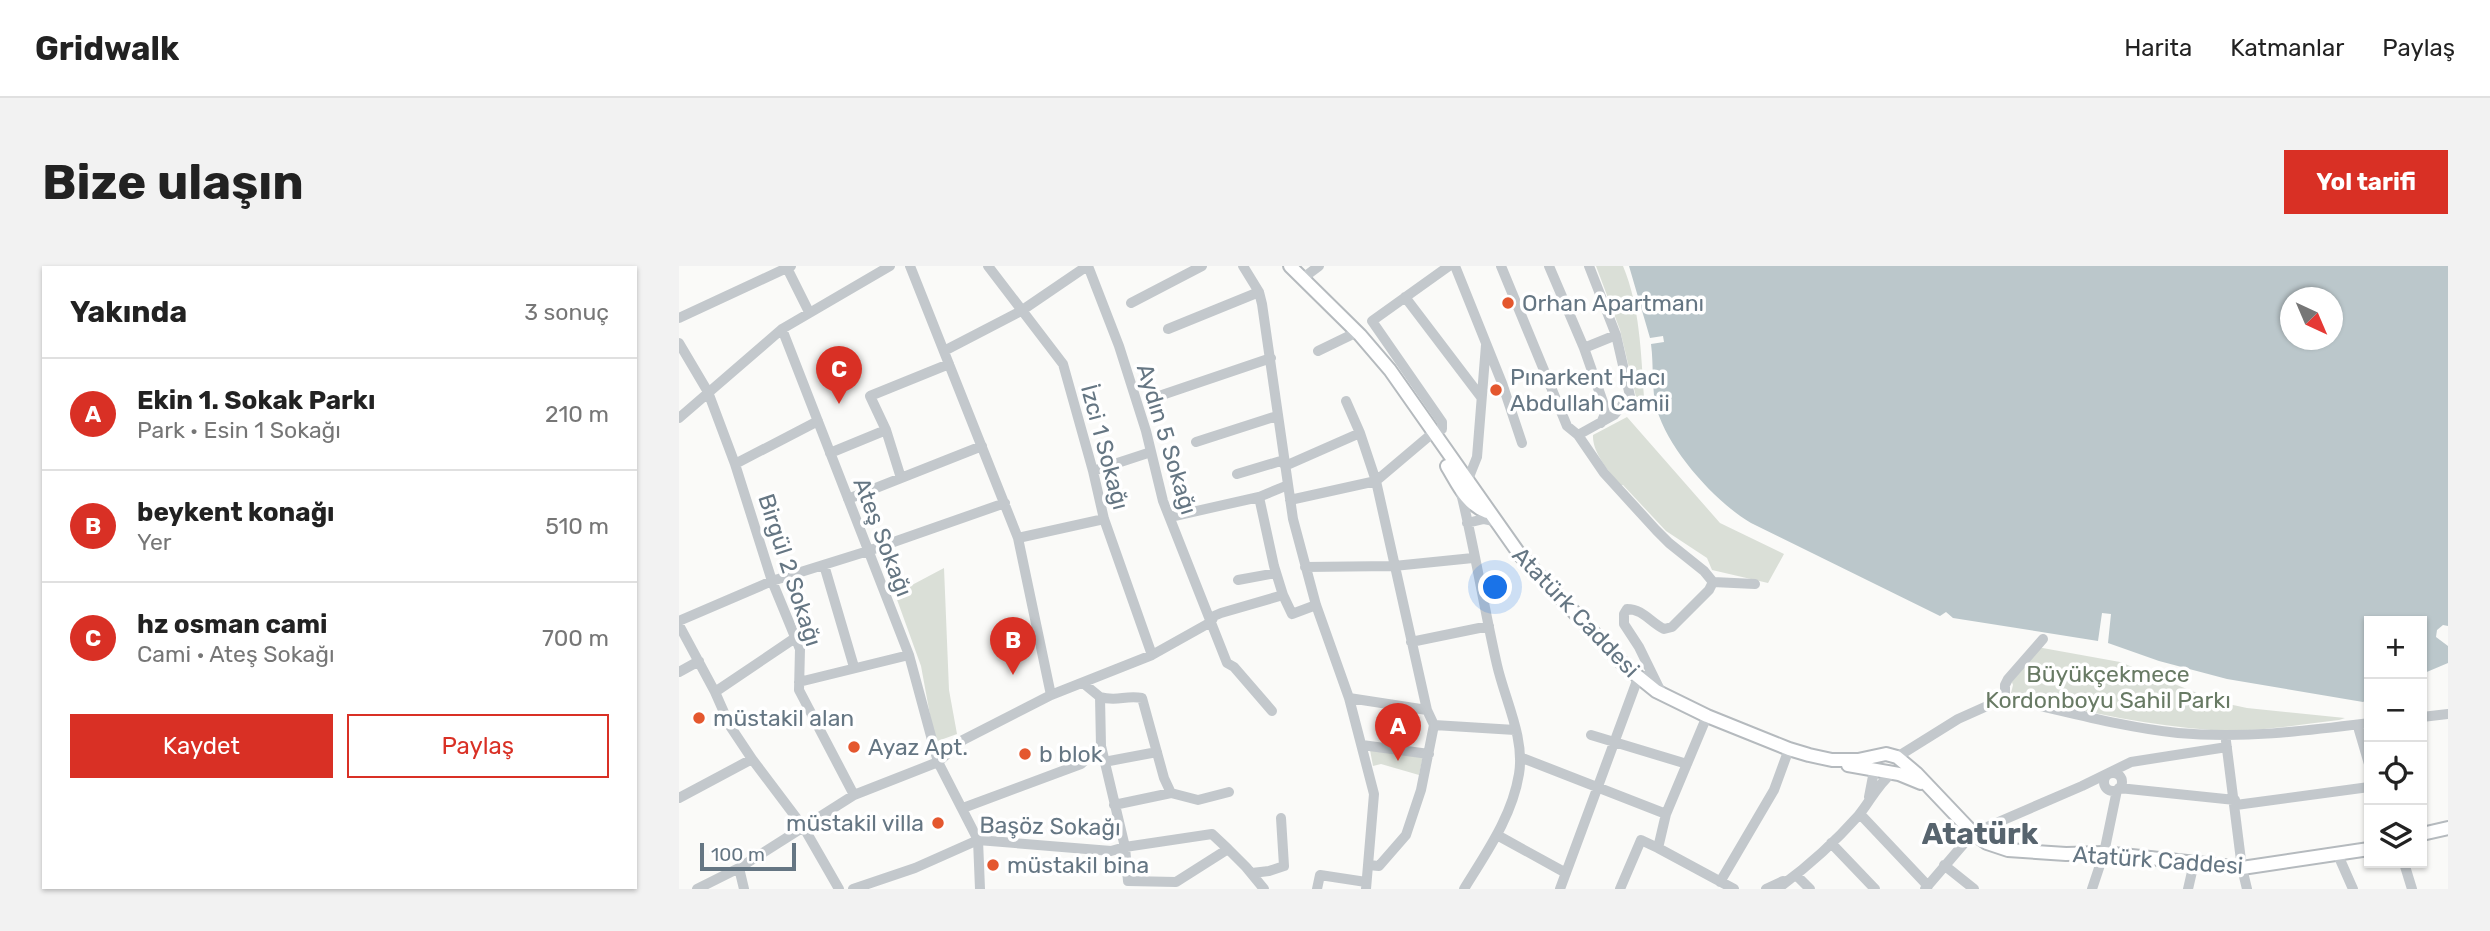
<!DOCTYPE html>
<html lang="tr">
<meta charset="utf-8">
<style>
:root{--surface:#fff;--page:#f2f2f2;--text:#222;--muted:#767676;--line:#e0e0e0;--accent:#d93025}
body{margin:0;font-family:Rubik,sans-serif;background:var(--page);color:var(--text)}
.controls{position:absolute;right:21px;bottom:21px;display:grid;overflow:hidden;border-radius:0px;box-shadow:0 2px 5px #0004}
.controls button{width:63px;height:63px;display:grid;place-items:center;padding:0;border:0;border-bottom:2px solid var(--line);background:var(--surface);color:var(--text);font:35px sans-serif}
.compass{position:absolute;left:1601px;top:21px;width:63px;height:63px;border-radius:50%;background:var(--surface);box-shadow:0 2px 5px #0004;rotate:136deg}
.scale{position:absolute;left:21px;bottom:18px;width:96px;box-sizing:border-box;padding-left:7px;border:4px solid #657683;border-top:0;font-size:19px;line-height:24px;white-space:nowrap;color:#657683;-webkit-text-stroke:5px #fff;paint-order:stroke}
.you{position:absolute;left:817px;top:322px;width:24px;height:24px;margin:-18px;border:5px solid #fff;border-radius:50%;background:#1a73e8;box-shadow:0 0 0 10px #1a73e833}
.badge{display:grid;place-items:center;width:46px;height:46px;border-radius:50%;background:var(--accent);color:#fff;font-size:23px;font-weight:700}
.pin{position:absolute;translate:-50% -58px;filter:drop-shadow(0 2px 4px #0008)}
.pin::after{content:'';position:absolute;top:37px;width:24px;height:21px;background:inherit;clip-path:polygon(0 0,100% 0,50% 100%)}
.list{margin:0;padding:0;list-style:none}
h2{display:flex;justify-content:space-between;align-items:center;height:91px;margin:0;padding:0 28px;font-size:30px}
h2 small{font-size:23px;font-weight:400;color:var(--muted)}
.list li{display:grid;grid-template-columns:46px 1fr auto;gap:21px;align-items:center;box-sizing:border-box;height:112px;padding:0 28px;border-top:2px solid var(--line)}
.list b{display:block;font-size:26px;white-space:nowrap}
.list p{margin:0;font-size:23px;white-space:nowrap;color:var(--muted)}
.list em{font-size:23px;font-style:normal;color:var(--muted)}
.actions{display:flex;gap:14px;padding:21px 28px}
.actions a{flex:1;padding:16px 0;border:2px solid var(--accent);border-radius:0px;text-align:center;font-size:24px;color:var(--accent)}
.actions .main{background:var(--accent);color:#fff}
.icon{flex:none;width:38px;height:38px;fill:none;stroke:currentColor;stroke-width:2;stroke-linecap:round;stroke-linejoin:round}
.map{position:relative;flex:none;width:1769px;height:623px;overflow:hidden;border-radius:0px}
header{display:flex;align-items:center;gap:42px;box-sizing:border-box;height:98px;padding:0 35px;background:var(--surface);border-bottom:2px solid var(--line)}
header strong{font-size:33px}
nav{display:flex;gap:38px;margin-inline-start:auto;font-size:24px}
.intro{display:flex;align-items:center;justify-content:space-between;box-sizing:border-box;height:168px;padding:0 42px}
h1{margin:0;font-size:49px}
.button{padding:18px 32px;border-radius:0px;background:var(--accent);color:#fff;font-size:24px;font-weight:700}
main{display:flex;gap:42px;padding:0 42px}
aside{flex:1;background:var(--surface);border-radius:0px;box-shadow:0 2px 5px #0004}
.map>svg:first-child{display:block}
.green{fill:#dadfd7}
.water{fill:#bbc7cb;fill-rule:evenodd}
.lines{fill:none;stroke-linecap:round;stroke-linejoin:round}
.major-casing{stroke:#b5babe;stroke-width:16}
.minor{stroke:#c3c8cc;stroke-width:10}
.major{stroke:#fff;stroke-width:12}
.poi-dot{fill:#e4572e;stroke:#fff;stroke-width:2.5}
.labels{text-anchor:middle;dominant-baseline:central;stroke-width:7;stroke-linejoin:round;paint-order:stroke}
.poi-label{font-size:23px;fill:#657683;stroke:#fff;text-anchor:start}
.street-label{font-size:23px;fill:#657683;stroke:#fff}
.park-label{font-size:23px;fill:#687a64;stroke:#fff}
.district-label{font-size:30px;font-weight:bold;fill:#57646e;stroke:#fff}
</style>
<header>
<strong>Gridwalk</strong>
<nav><a>Harita</a><a>Katmanlar</a><a>Paylaş</a></nav>
</header>
<div class="intro"><h1>Bize ulaşın</h1><a class="button">Yol tarifi</a></div>
<main>
<aside>
<h2>Yakında<small>3 sonuç</small></h2>
<ul class="list">
<li><span class="badge">A</span><div><b>Ekin 1. Sokak Parkı</b><p>Park · Esin 1 Sokağı</p></div><em>210 m</em></li>
<li><span class="badge">B</span><div><b>beykent konağı</b><p>Yer</p></div><em>510 m</em></li>
<li><span class="badge">C</span><div><b>hz osman cami</b><p>Cami · Ateş Sokağı</p></div><em>700 m</em></li>
</ul>
<div class="actions"><a class="main">Kaydet</a><a>Paylaş</a></div>
</aside>
<div class="map">
<svg width="1769" height="623" viewBox="0 0 1769 623">
<rect width="100%" height="100%" fill="#fafaf8"/>
<!-- green -->
<path class="green" d="M 917,0 L 944,0 C 961,41 962,87 965,131 L 957,131 L 941,64 Z
M 948,151 L 1041,257 L 1105,288 L 1089,317 L 1033,304 L 1028,292 L 987,265 L 944,219 L 941,220 C 931,206 913,187 914,169 Z
M 265,302 L 270,424 L 278,468 L 256,476 L 242,400 L 216,328 Z
M 1358,381 L 1441,396 L 1540,436 L 1568,442 L 1666,452 L 1660,454 C 1618,459 1574,467 1532,464 C 1465,459 1397,444 1332,427 L 1334,419 L 1331,411 Z
M 691,484 L 744,490 L 740,509 L 702,498 L 694,500 Z"/>
<!-- water -->
<path class="water" d="M 950,0 L 1769,0 L 1769,360 L 1764,359 L 1758,364 L 1757,371 L 1769,380 L 1769,397 L 1743,408 L 1743,355 L 1690,355 L 1690,433 L 1684,436 L 1548,413 L 1480,395 L 1429,377 L 1432,348 L 1423,347 L 1419,375 L 1274,352 L 1267,346 L 1261,350 L 1072,257 C 1036,236 990,184 978,144 C 972,123 975,100 972,78 L 985,76 L 984,70 L 971,72 ZM 1612,32 L 1654,32 L 1654,74 L 1612,74 Z"/>
<g class="lines">
<defs>
<path id="major" d="M 611,0 L 681,69 L 711,104 L 841,289 L 946,400 L 977,425 L 1028,450 L 1110,483 L 1130,489 L 1153,494 L 1179,494 L 1207,488 L 1218,491 L 1237,507 L 1294,567 L 1308,577 L 1329,584 L 1387,588 L 1425,587 L 1563,602 L 1690,583
M 768,200 C 779,218 787,238 808,246
M 1169,499 L 1220,508 L 1242,517
M 1743,568 L 1769,562"/>
</defs>
<!-- major casing -->
<use href="#major" class="major-casing"/>
<!-- minor -->
<path class="minor" d="M 107,0 L 130,46
M 231,0 L 339,272 L 372,429
M 309,0 L 384,98 L 414,205 L 425,253 L 473,389
M 409,0 L 440,80 L 467,165 L 484,235 L 548,397 L 555,401 L 593,445
M 564,0 L 580,26 L 583,38 L 614,253 L 637,339 L 670,432 L 695,528 L 687,623
M 776,0 L 823,117 L 843,177
M 822,0 L 888,160 L 899,169 L 925,207 L 977,264 L 990,277 L 1025,305 L 1034,316
M 870,0 L 905,82 L 925,139 L 926,148 L 922,157
M 624,12 L 640,0
M 726,31 L 802,131
M 452,37 L 523,0
M 0,52 L 112,0
M 103,63 L 230,389 L 259,496 L 299,574 L 301,623
M 489,63 L 580,26
M 0,77 L 29,126 L 56,198 L 93,315 L 121,383 L 120,424 L 175,529
M 905,82 L 937,69
M 265,85 L 342,45 L 408,0
M 639,85 L 672,69
M 483,129 L 592,92
M 667,135 L 681,167 L 697,215 L 748,444 L 755,459
M 0,152 L 103,63 L 211,0
M 756,167 L 763,163 L 763,156 L 693,55 L 770,0
M 899,169 L 935,149 L 951,130 L 937,69 L 910,0
M 517,176 L 598,150
M 151,187 L 207,164
M 56,198 L 139,155
M 606,200 L 681,167
M 414,205 L 472,186
M 558,208 L 605,194
M 222,212 L 207,164 L 191,130 L 270,98
M 788,216 L 798,191 L 807,79
M 609,219 L 580,231 L 595,300 L 604,329 L 613,348 L 637,339
M 782,227 C 796,284 805,342 818,399 C 826,434 846,472 840,508 C 833,551 807,587 785,623
M 169,233 L 303,180
M 611,234 L 697,215 L 749,171
M 491,251 L 580,231
M 788,257 L 805,253 L 815,255
M 339,272 L 425,253
M 145,299 L 175,401
M 626,301 L 715,300 L 794,292
M 559,314 L 597,307
M 1034,316 L 1076,318
M 0,355 L 93,315 L 189,285 L 326,237
M 0,359 L 36,426 L 51,460 L 73,493 L 125,562 L 160,623
M 732,376 L 810,360
M 0,406 L 20,395
M 120,416 L 230,389
M 36,426 L 116,372
M 982,426 L 960,381 L 945,358 L 945,348 L 948,343 C 964,343 972,357 985,363 L 993,361 L 1030,324 L 1034,316
M 421,431 C 438,436 446,429 463,432 L 485,512 L 492,527
M 670,432 L 748,444
M 1326,432 C 1383,444 1441,461 1499,467 C 1564,473 1626,465 1690,457
M 1326,432 L 1326,419 L 1329,413 L 1364,373
M 1743,451 L 1769,448
M 755,459 L 836,464
M 1680,464 L 1690,498
M 912,469 L 1008,498
M 1547,475 L 1563,602 L 1568,623
M 683,479 L 750,488
M 841,491 L 987,548
M 1218,491 L 1279,453 L 1326,432
M 425,496 L 478,486
M1425 516a9 9 0 1 1 18 0a9 9 0 1 1-18 0Z
M 1440,522 L 1556,534
M 1190,531 L 1195,505
M 0,532 L 73,493
M 435,539 L 492,527 L 519,534 L 550,526
M 1557,539 L 1690,521
M 284,542 L 402,498 L 422,480
M 1181,548 L 1249,620
M 818,569 L 887,607
M 1152,577 L 1196,623
M 979,582 L 1055,623
M 549,583 L 567,601 L 585,623
M 1659,589 L 1674,623
M 1725,597 L 1733,623
M 689,599 L 700,600 L 727,569 L 742,524 L 755,459
M 1265,599 L 1295,623
M 60,602 L 65,623
M 573,607 L 590,605 L 605,600 L 602,552
M 1117,609 L 1131,623
M 1041,616 L 1095,524 L 1110,483
M 18,623 L 60,602 L 175,529 L 259,496 L 284,474 L 372,429 L 473,389 L 532,356 L 535,350 L 542,347 L 604,329
M 174,623 L 236,602 L 299,574 L 432,585 L 446,581 L 533,568 L 549,583 L 497,616 L 449,615 L 446,581 L 422,480 L 421,431 L 404,417
M 638,623 L 641,609 L 687,616
M 881,623 L 959,412 L 966,411 L 971,407
M 941,623 L 962,574 L 979,582 L 987,548 L 1028,450
M 1087,623 L 1104,615
M 1098,623 C 1127,602 1155,577 1179,550 C 1191,536 1198,519 1213,507
M 1246,623 L 1294,567 L 1403,520 L 1452,496 L 1548,481
M 1413,623 L 1425,587 L 1438,524
M 1509,623 L 1515,597"/>
<!-- major -->
<use href="#major" class="major"/>
</g>
<!-- markers -->
<g class="poi-dot">
<circle cx="829" cy="37" r="7"/>
<circle cx="817" cy="124" r="7"/>
<circle cx="20" cy="452" r="7"/>
<circle cx="175" cy="481" r="7"/>
<circle cx="346" cy="488" r="7"/>
<circle cx="259" cy="557" r="7"/>
<circle cx="314" cy="599" r="7"/>
</g>
<g class="labels">
<!-- poi labels -->
<g class="poi-label">
<text x="843" y="37">Orhan Apartmanı</text>
<text x="831" y="111">Pınarkent Hacı<tspan x="831" dy="26">Abdullah Camii</tspan></text>
<text x="34" y="452">müstakil alan</text>
<text x="189" y="481">Ayaz Apt.</text>
<text x="360" y="488">b blok</text>
<text x="245" y="557" text-anchor="end">müstakil villa</text>
<text x="328" y="599">müstakil bina</text>
</g>
<!-- street labels -->
<g class="street-label">
<text transform="translate(488 173) rotate(73)">Aydın 5 Sokağı</text>
<text transform="translate(426 181) rotate(75)">İzci 1 Sokağı</text>
<text transform="translate(204 271) rotate(69)">Ateş Sokağı</text>
<text transform="translate(111 304) rotate(72)">Birgül 2 Sokağı</text>
<text transform="translate(897 346) rotate(46)">Atatürk Caddesi</text>
<text transform="translate(371 560) rotate(1)">Başöz Sokağı</text>
<text transform="translate(1479 594) rotate(4)">Atatürk Caddesi</text>
</g>
<!-- park labels -->
<g class="park-label">
<text x="1429" y="408">Büyükçekmece<tspan x="1429" dy="26">Kordonboyu Sahil Parkı</tspan></text>
</g>
<!-- district labels -->
<g class="district-label">
<text x="1301" y="568">Atatürk</text>
</g>
</g>
</svg>
<div class="controls">
<button>+</button>
<button>−</button>
<button><svg class="icon" aria-label="locate" viewBox="0 0 24 24"><circle cx="12" cy="12" r="6"/><path d="M12 2v4M12 18v4M2 12h4M18 12h4"/></svg></button>
<button><svg class="icon" aria-label="layers" viewBox="0 0 24 24"><path d="M12 4l9 5-9 5-9-5zM3 14l9 5 9-5"/></svg></button>
</div>
<svg class="compass" viewBox="-18 -18 36 36"><path d="M0-13l5 13h-10z" fill="#e53935"/><path d="M0 13l5-13h-10z" fill="#767676"/></svg>
<div class="scale">100 m</div>
<div class="you"></div>
<div class="pin badge" style="left:719px;top:495px">A</div>
<div class="pin badge" style="left:334px;top:409px">B</div>
<div class="pin badge" style="left:160px;top:138px">C</div>
</div>
</main>
